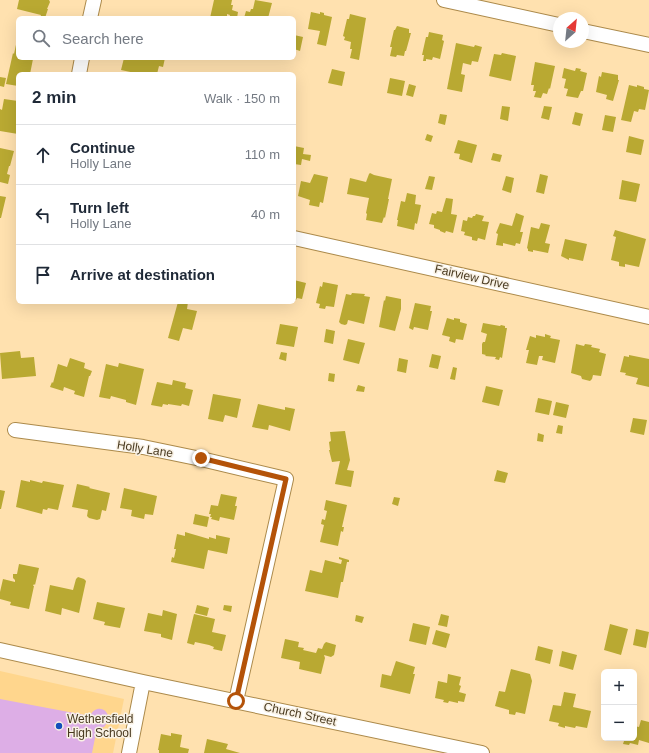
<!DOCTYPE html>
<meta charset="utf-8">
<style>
:root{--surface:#fff;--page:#f2f2f3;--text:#1f2937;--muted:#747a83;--line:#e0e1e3}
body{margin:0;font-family:Arial,sans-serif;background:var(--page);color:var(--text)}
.controls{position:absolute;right:12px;bottom:12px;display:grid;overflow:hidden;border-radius:6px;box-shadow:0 4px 16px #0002}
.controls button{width:36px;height:36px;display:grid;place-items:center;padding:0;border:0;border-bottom:1px solid var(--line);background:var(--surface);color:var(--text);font:20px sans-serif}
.compass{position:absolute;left:553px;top:12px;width:36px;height:36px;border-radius:50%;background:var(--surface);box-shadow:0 4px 16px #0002;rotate:27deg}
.stop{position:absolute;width:12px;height:12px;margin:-9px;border:3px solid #b45309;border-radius:50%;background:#fff}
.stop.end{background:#b45309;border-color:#fff;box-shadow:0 1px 4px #0008}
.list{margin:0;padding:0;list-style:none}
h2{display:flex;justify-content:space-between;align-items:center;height:52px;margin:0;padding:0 16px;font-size:17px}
h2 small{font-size:13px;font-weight:400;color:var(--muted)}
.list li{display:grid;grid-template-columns:26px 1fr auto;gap:12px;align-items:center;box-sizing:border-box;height:60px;padding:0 16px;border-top:1px solid var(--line)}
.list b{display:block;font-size:15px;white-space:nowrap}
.list p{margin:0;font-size:13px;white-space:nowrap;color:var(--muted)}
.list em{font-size:13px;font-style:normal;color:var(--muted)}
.icon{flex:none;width:22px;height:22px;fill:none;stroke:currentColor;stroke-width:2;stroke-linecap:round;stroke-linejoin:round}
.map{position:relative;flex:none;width:649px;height:753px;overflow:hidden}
.search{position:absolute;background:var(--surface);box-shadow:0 4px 16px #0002;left:16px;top:16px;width:280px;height:44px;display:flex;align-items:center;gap:10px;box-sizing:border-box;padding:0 14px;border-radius:6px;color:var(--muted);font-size:15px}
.panel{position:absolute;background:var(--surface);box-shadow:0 4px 16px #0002;left:16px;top:72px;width:280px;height:232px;border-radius:6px}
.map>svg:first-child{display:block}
.built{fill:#ffd68d}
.green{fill:#ddaee6}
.building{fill:#b9a932}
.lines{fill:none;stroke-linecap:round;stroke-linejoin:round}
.minor-casing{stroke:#ac8a4b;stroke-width:16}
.minor{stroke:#fff;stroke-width:14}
.route{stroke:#b45309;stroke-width:5}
.poi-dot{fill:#134fbb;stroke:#f9f2e6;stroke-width:1.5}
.labels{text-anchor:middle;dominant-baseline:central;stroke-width:3;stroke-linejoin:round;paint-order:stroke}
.street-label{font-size:12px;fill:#48391f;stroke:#f9f2e6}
.poi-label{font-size:12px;fill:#48391f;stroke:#f9f2e6;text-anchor:start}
</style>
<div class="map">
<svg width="649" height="753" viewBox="0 0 649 753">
<rect width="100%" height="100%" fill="#ffe1af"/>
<!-- built -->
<path class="built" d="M 0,671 L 124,699 L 113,753 L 0,753 Z"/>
<!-- green -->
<path class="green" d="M 0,699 L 90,716 C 95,705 108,707 109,720 L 104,727 L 97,728 L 92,753 L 0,753 Z"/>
<!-- building -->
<path class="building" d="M 19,0 L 49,0 L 50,2 L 47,9 L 48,9 L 45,18 L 40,18 L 41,15 L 17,9 Z
M 214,0 L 232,0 L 231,5 L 233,5 L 232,10 L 238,12 L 237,18 L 229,18 L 230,15 L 227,14 L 227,18 L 210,18 Z
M 255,0 L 272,3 L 268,18 L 244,18 L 246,11 L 250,12 L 251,9 L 253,9 Z
M 311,12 L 320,14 L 320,12 L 324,13 L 324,15 L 332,17 L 326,46 L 317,44 L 320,31 L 308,29 Z
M 350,14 L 366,18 L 359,60 L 350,58 L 352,49 L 350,49 L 351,42 L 344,40 L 345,37 L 343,36 L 347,19 L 349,19 Z
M 397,26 L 409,29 L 409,33 L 411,33 L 406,51 L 405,51 L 404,56 L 397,55 L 396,57 L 390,56 L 392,47 L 390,47 L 394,30 L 395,30 Z
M 429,32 L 443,35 L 442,40 L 444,41 L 440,59 L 433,57 L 432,60 L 426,59 L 426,61 L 423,61 L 424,55 L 422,55 L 426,37 L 428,37 Z
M 294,35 L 303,37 L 300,51 L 294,49 Z
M 17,40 L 18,58 L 37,58 L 36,60 L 33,59 L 30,74 L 18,74 L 18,86 L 6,84 L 13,53 L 14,54 Z
M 456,43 L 474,47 L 475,45 L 482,47 L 478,62 L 472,61 L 471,65 L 463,63 L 461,74 L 465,75 L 462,92 L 447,89 Z
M 502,53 L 516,56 L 511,81 L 489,76 L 494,54 L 501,55 Z
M 124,58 L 165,58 L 163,67 L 159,66 L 157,74 L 140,74 L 121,70 Z
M 535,62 L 555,66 L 550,89 L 549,88 L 547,94 L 543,93 L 541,98 L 534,97 L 536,91 L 533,91 L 534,85 L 531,85 Z
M 564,68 L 575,71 L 576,68 L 581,69 L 580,71 L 587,73 L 583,91 L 581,91 L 578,98 L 566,96 L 568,89 L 564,88 L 566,79 L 562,78 Z
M 332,69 L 345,72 L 342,86 L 328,83 Z
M 602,72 L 618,75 L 618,80 L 619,80 L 613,101 L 606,99 L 607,95 L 596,92 L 599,76 L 601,77 Z
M 0,77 L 6,78 L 4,87 L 0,86 Z
M 390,78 L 405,81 L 402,96 L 387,93 Z
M 409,84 L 416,86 L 413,97 L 406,95 Z
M 629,85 L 637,87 L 637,85 L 644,87 L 644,89 L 649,90 L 645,110 L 639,109 L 638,112 L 634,111 L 631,122 L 621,120 Z
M 4,99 L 18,101 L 18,134 L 0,131 L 0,109 L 2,110 Z
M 502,106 L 510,107 L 508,121 L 500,119 Z
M 544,106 L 552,107 L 549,120 L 541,118 Z
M 575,112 L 583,114 L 580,126 L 572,124 Z
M 440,114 L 447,115 L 445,125 L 438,123 Z
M 605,115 L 616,117 L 613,132 L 602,130 Z
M 427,134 L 433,136 L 431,142 L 425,140 Z
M 629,136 L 644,140 L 641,155 L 626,152 Z
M 458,140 L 477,145 L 472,163 L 459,159 L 460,154 L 454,153 Z
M 294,146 L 304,148 L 303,154 L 311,155 L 310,161 L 302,159 L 301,165 L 294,164 Z
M 0,148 L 14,151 L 10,166 L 9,166 L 7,174 L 10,175 L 8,184 L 0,182 Z
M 493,153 L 502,155 L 500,162 L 491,160 Z
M 370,173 L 374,175 L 392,179 L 388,199 L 389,199 L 385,218 L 384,217 L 382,223 L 366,220 L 367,214 L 366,213 L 369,198 L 347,194 L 350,178 L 366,182 L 369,174 Z
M 314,174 L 328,177 L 323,203 L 320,202 L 319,207 L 309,205 L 310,200 L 298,196 L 301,181 L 310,183 Z
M 540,174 L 548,176 L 544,194 L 536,192 Z
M 429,176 L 435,177 L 432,190 L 425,189 Z
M 506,176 L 514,178 L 511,193 L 502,190 Z
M 622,180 L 640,184 L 636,202 L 619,199 Z
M 407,193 L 416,195 L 415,204 L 421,205 L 417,224 L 415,223 L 414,230 L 397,226 L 398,220 L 397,220 L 401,201 L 405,202 Z
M 0,196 L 6,197 L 1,218 L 0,218 Z
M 446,198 L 453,199 L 451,214 L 457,215 L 453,233 L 446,231 L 445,233 L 440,231 L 440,230 L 434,228 L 434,225 L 429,224 L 432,213 L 436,214 L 437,211 L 442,212 Z
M 516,213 L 524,216 L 520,232 L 523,232 L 520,244 L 516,243 L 515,246 L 503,243 L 503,246 L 496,245 L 498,234 L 496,233 L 500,223 L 512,226 Z
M 476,214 L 484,216 L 482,221 L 489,222 L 485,240 L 478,238 L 477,241 L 472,240 L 472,237 L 464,235 L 465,232 L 461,231 L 463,220 L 467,221 L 468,217 L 472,218 L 473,216 L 475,216 Z
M 541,223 L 550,225 L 545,243 L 550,244 L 548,253 L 533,250 L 533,252 L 528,251 L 528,249 L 527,248 L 531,227 L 539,229 Z
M 615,230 L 646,239 L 639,267 L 625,264 L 625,267 L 619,266 L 619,262 L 611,260 L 616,237 L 613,236 Z
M 565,239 L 587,244 L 583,261 L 569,258 L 569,260 L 561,256 Z
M 294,280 L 306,283 L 302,299 L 297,298 L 296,300 L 294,300 Z
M 323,282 L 338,285 L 334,307 L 326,306 L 325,309 L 319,308 L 320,304 L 316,303 L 320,286 L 322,287 Z
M 352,293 L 365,294 L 364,296 L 370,297 L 364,324 L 348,320 L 347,324 L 345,325 L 341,324 L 339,322 L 346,294 L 351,295 Z
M 386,296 L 401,299 L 401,309 L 395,331 L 379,327 L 384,300 L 385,301 Z
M 178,302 L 188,302 L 187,309 L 197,311 L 192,330 L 183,328 L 179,341 L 168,338 Z
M 415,303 L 431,306 L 430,311 L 432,311 L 428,330 L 414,327 L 413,330 L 409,328 Z
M 447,318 L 454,320 L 454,318 L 460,319 L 460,322 L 467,324 L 463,340 L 456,339 L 455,343 L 449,341 L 450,337 L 442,335 Z
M 483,323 L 500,326 L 501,325 L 505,326 L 505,328 L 507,328 L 502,358 L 500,357 L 499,360 L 495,359 L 496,357 L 485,356 L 486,355 L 482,354 L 482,344 L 483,342 L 485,342 L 487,334 L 481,332 Z
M 280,324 L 298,327 L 294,347 L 276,344 Z
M 326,329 L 335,331 L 333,344 L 324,342 Z
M 545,334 L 551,336 L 550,338 L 560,340 L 555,363 L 542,360 L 543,356 L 539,356 L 537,365 L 526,363 L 529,350 L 526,350 L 530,336 L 536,338 L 536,335 L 545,337 Z
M 348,339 L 365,343 L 359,364 L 343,360 Z
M 576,344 L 584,346 L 585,344 L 592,345 L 591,347 L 600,349 L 599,352 L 606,354 L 601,376 L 593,375 L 592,379 L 590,381 L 582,379 L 581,376 L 571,373 Z
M 20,351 L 21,358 L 34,357 L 36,376 L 2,379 L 0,353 Z
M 281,352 L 287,353 L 286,361 L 279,359 Z
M 432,354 L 441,356 L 438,369 L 429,367 Z
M 629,355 L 649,359 L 649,387 L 636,384 L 638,378 L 625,375 L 626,373 L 620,372 L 624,356 L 629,357 Z
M 70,358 L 85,363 L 84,368 L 92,371 L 90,376 L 89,376 L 84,397 L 74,394 L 75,391 L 64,387 L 63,391 L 50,387 L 52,382 L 53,383 L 58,364 L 67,367 Z
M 399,358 L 408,360 L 406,373 L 397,371 Z
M 119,363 L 144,369 L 136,405 L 126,402 L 126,400 L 111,396 L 110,399 L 99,397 L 106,364 L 118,367 Z
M 453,367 L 457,368 L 455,380 L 450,379 Z
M 329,373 L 335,374 L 334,382 L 328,381 Z
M 173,380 L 186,383 L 185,388 L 193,390 L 189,406 L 182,404 L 181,406 L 168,404 L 168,405 L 163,404 L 162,407 L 151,405 L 157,382 L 172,385 Z
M 358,385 L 365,387 L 364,392 L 356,391 Z
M 486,386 L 503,390 L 499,406 L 482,402 Z
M 213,394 L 241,399 L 237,418 L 225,415 L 223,422 L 208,419 Z
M 538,398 L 552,401 L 549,415 L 535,412 Z
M 556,402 L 569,405 L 566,418 L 553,415 Z
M 258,404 L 285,410 L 285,407 L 295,409 L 290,431 L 269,425 L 268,430 L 252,427 Z
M 633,418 L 647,420 L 644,435 L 630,432 Z
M 558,425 L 563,426 L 562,434 L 556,433 Z
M 345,431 L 350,460 L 347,470 L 354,471 L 351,487 L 335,484 L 340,461 L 332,462 L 329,450 L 330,450 L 329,442 L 331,441 L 330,432 Z
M 538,433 L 544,435 L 543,442 L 537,441 Z
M 497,470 L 508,473 L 505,483 L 494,481 Z
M 21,480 L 30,482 L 30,480 L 42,483 L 43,481 L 64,485 L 58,510 L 48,508 L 47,510 L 43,509 L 42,514 L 16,507 Z
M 77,484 L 90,487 L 89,488 L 110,493 L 106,511 L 102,510 L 100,519 L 97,520 L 89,518 L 87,516 L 88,510 L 72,507 Z
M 124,488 L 157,496 L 153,515 L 145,514 L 144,519 L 131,516 L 132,510 L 120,508 Z
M 0,490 L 5,491 L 1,509 L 0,509 Z
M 221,494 L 237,497 L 235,506 L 237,506 L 234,520 L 220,517 L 219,521 L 211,519 L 212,517 L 210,517 L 211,514 L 209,514 L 211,505 L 218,506 Z
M 394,497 L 400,498 L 398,506 L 392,504 Z
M 326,500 L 347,505 L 342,527 L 344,527 L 343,532 L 341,531 L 338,546 L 320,542 L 324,525 L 321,524 L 322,519 L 325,520 L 327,511 L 324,510 Z
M 195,514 L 209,517 L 207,527 L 193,524 Z
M 185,532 L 209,539 L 209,537 L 216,539 L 216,535 L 230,538 L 227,554 L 208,550 L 204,569 L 171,562 L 172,557 L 174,558 L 176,549 L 174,549 L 177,534 L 185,536 Z
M 339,557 L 349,560 L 349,562 L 347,562 L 343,582 L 341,582 L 338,598 L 305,591 L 310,570 L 322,573 L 325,560 L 341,564 L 342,560 L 339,559 Z
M 19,564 L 39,568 L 35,585 L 34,584 L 33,586 L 34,586 L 29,609 L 10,605 L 11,602 L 0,599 L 0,592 L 3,579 L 15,582 L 15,580 L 13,578 L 13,574 L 17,574 Z
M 78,577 L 84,579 L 86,581 L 79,613 L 62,608 L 61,615 L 45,611 L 50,585 L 73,590 L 76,579 Z
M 97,602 L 125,608 L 120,628 L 104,625 L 105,622 L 93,619 Z
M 197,605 L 209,608 L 207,616 L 195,613 Z
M 224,605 L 232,606 L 231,612 L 223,610 Z
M 163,610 L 177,614 L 172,640 L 161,637 L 161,634 L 144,631 L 148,613 L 162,616 Z
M 194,614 L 215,619 L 212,632 L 226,635 L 222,651 L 213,649 L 214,647 L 209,645 L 195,642 L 194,645 L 187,643 Z
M 441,614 L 449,616 L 447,627 L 438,625 Z
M 356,615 L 364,617 L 362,623 L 355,621 Z
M 413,623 L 430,627 L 426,645 L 409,641 Z
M 610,624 L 628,629 L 621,655 L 604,650 Z
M 636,629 L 649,632 L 646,648 L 633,645 Z
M 436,630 L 450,634 L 446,648 L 432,644 Z
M 285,639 L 299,642 L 298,647 L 304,648 L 303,650 L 316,653 L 318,648 L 322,649 L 324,644 L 326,642 L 336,645 L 334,655 L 331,657 L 324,655 L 325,658 L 321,674 L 299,669 L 300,662 L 281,658 Z
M 538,646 L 553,650 L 550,664 L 535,660 Z
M 562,651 L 577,655 L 573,670 L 559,666 Z
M 396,661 L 415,667 L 413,674 L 415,674 L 410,694 L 380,687 L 382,674 L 391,676 Z
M 511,669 L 530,674 L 532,681 L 525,714 L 516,712 L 515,715 L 509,714 L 509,710 L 495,706 L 499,691 L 505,692 Z
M 448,674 L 461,677 L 459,685 L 461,686 L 459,692 L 466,694 L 464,702 L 458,701 L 458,703 L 449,701 L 448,703 L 443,702 L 444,700 L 435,698 L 438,681 L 447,683 Z
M 564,692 L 576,694 L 573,707 L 591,711 L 587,728 L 576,726 L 575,728 L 565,726 L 565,728 L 558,726 L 559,723 L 549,721 L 553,705 L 561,706 Z
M 641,720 L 649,722 L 649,743 L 639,740 L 638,745 L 630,743 L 629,745 L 623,744 L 624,741 L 618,740 L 618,738 L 634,738 L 634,726 L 639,727 Z
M 171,733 L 182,735 L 180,747 L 189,749 L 188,753 L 159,753 L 159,750 L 158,750 L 161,734 L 171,736 Z
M 207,739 L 228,744 L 226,749 L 240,753 L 204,753 Z"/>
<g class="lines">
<defs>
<path id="minor" d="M 444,0 L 559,25
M 90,18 L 94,0
M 583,31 L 649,45
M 79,74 L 82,58
M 294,238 L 649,317
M 15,430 L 143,447 L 201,459 L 286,479 L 236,701
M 0,650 L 143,682 L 482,753
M 129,753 L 143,682"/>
</defs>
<!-- minor casing -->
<use href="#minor" class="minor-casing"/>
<!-- minor -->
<use href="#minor" class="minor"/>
</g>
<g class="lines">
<!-- route -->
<path class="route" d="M 201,458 L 286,479 L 236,701"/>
</g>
<!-- markers -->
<circle class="poi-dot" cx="59" cy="726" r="4"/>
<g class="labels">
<!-- street labels -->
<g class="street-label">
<text transform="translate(472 277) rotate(13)">Fairview Drive</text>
<text transform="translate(145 449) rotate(9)">Holly Lane</text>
<text transform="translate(300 714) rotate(12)">Church Street</text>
</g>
<!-- poi labels -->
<g class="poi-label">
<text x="67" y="719">Wethersfield<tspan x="67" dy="14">High School</tspan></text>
</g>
</g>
</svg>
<div class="controls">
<button>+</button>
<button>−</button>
</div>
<svg class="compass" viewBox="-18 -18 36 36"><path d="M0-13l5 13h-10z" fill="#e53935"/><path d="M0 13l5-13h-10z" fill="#747a83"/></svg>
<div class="stop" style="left:236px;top:701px"></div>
<div class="stop end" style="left:201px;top:458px"></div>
<div class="search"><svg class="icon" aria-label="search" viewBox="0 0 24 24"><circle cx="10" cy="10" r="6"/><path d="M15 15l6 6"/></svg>Search here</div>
<section class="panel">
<h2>2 min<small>Walk · 150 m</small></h2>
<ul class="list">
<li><svg class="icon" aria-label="ahead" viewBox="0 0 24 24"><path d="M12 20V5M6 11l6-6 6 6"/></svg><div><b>Continue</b><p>Holly Lane</p></div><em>110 m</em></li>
<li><svg class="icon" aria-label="left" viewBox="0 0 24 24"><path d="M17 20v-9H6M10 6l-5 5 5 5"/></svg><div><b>Turn left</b><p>Holly Lane</p></div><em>40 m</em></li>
<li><svg class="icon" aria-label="arrive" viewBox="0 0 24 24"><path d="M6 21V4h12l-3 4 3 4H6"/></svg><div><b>Arrive at destination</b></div></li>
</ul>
</section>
</div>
